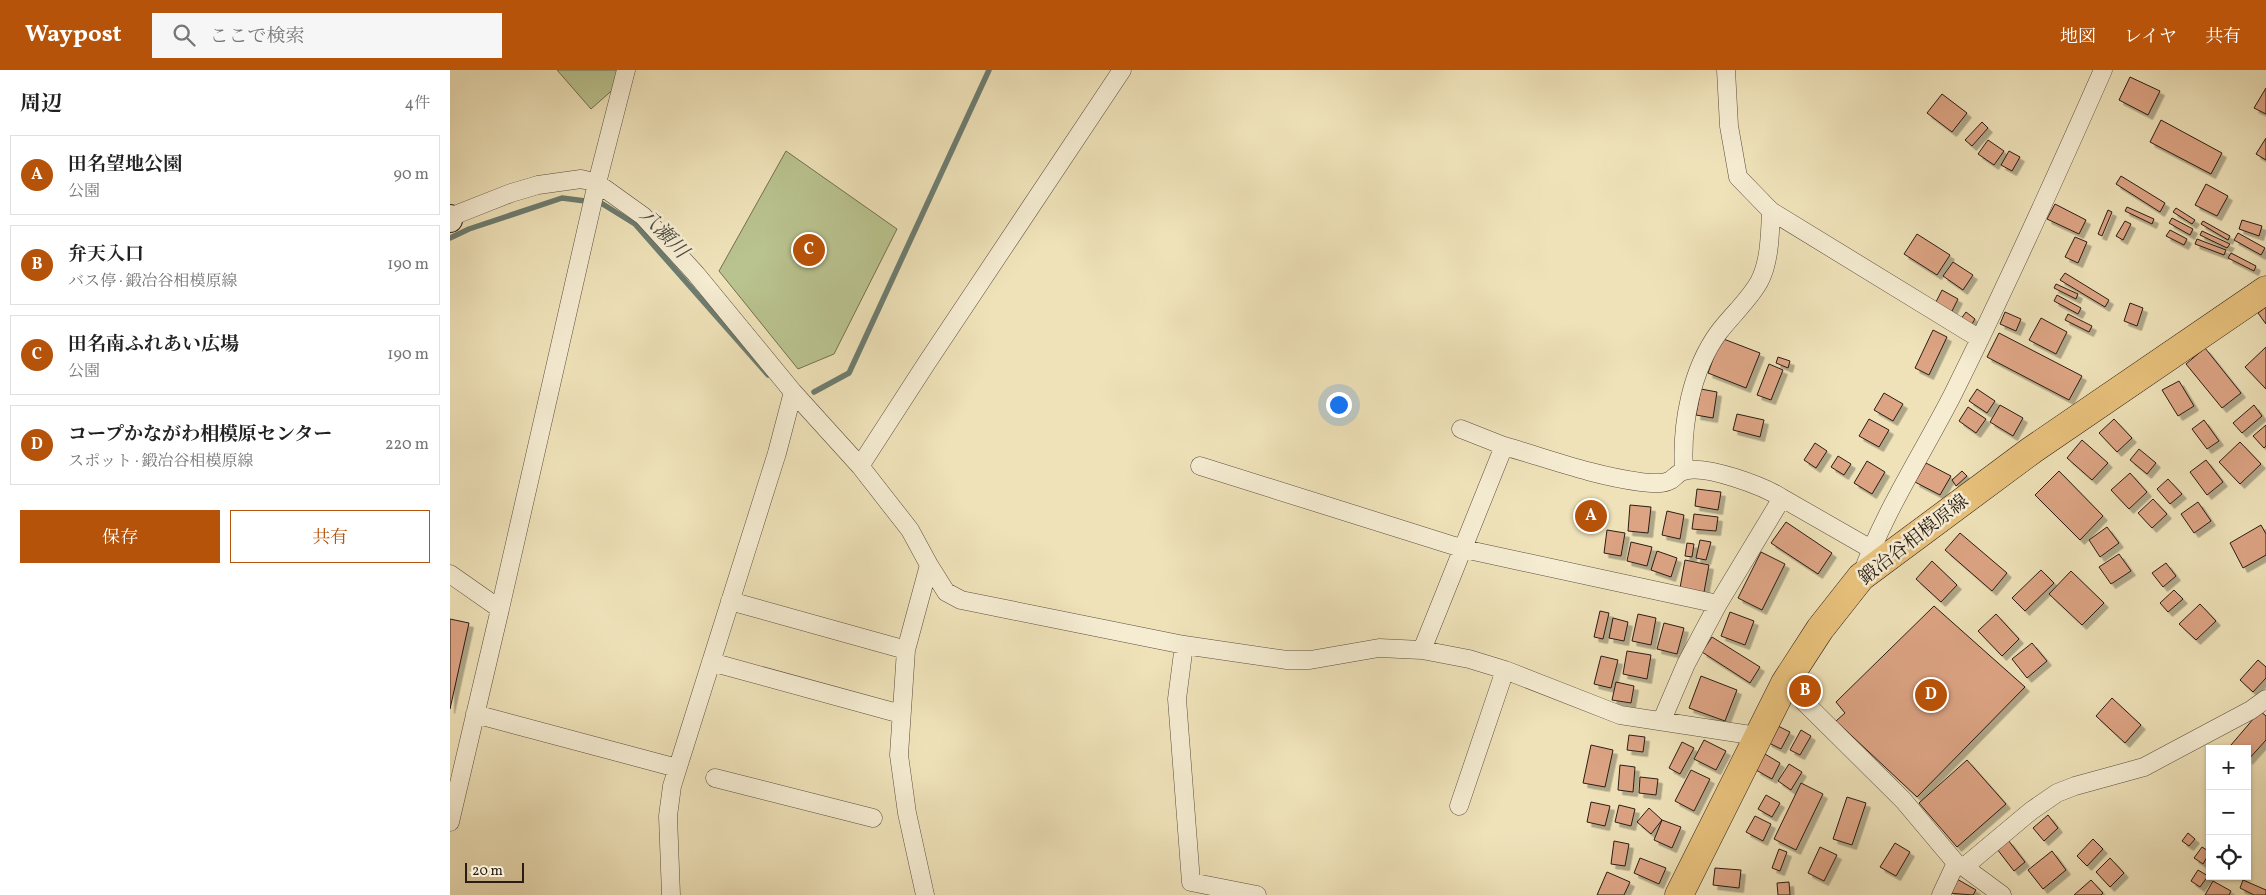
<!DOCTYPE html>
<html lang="ja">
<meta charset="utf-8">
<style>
:root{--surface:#fff;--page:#f6f6f6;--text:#222;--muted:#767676;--line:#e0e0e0;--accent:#b45309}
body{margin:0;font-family:Vollkorn,"Noto Serif JP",serif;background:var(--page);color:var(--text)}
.controls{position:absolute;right:15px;bottom:15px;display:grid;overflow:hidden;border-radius:0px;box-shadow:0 1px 4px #0004}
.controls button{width:45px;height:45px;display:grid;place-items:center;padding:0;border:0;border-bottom:1px solid var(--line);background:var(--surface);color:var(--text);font:25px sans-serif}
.scale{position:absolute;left:15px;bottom:12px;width:59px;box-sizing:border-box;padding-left:5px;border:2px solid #2a1c15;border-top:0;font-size:14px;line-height:18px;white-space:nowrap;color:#2a1c15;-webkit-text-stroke:4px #f5ecd2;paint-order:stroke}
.you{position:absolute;left:888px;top:334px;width:18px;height:18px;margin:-12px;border:4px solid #fff;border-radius:50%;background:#1a73e8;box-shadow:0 0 0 8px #1a73e833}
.badge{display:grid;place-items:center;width:32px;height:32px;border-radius:50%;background:var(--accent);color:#fff;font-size:16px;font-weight:700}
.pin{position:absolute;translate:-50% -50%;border:2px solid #fff;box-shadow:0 1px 5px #0006}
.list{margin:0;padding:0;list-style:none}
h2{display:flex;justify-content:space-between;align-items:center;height:65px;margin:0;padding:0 20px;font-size:21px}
h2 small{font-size:16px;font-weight:400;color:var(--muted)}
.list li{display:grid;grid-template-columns:32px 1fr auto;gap:15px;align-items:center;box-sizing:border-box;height:80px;margin:0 10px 10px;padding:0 10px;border:1px solid var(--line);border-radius:0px}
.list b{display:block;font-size:19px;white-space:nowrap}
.list p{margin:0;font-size:16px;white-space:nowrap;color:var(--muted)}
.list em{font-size:16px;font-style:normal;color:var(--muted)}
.actions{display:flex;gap:10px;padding:15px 20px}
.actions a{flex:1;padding:11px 0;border:1px solid var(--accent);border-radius:0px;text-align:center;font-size:18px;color:var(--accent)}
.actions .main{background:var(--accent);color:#fff}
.icon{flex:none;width:28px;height:28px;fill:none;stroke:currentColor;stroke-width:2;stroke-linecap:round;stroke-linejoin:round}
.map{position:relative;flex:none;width:1816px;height:825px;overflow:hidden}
header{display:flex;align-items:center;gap:30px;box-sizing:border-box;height:70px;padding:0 25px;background:var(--accent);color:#fff}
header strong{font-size:24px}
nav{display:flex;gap:28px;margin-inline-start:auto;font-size:18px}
.search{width:350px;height:45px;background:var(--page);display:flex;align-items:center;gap:12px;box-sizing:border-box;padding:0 18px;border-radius:0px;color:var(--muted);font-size:19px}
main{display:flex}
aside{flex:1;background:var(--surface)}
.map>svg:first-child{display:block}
.green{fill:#b9c38f;stroke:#727052}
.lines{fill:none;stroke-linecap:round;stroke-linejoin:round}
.stream{stroke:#6d7d70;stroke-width:5.5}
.building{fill:#dda484;stroke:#2a1c15;filter:url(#shadow)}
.street-casing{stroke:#5b4e3e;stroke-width:19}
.secondary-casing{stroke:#2a1c15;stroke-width:26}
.primary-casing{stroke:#2a1c15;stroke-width:29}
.street{stroke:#f5ecd2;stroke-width:18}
.secondary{stroke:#f5ecd2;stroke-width:24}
.primary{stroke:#e8c17c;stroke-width:28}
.labels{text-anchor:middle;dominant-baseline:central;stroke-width:5;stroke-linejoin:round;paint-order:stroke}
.street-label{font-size:19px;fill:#2a1c15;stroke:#f5ecd2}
.water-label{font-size:20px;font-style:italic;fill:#4c4d43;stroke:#f5ecd2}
</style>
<header>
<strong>Waypost</strong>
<div class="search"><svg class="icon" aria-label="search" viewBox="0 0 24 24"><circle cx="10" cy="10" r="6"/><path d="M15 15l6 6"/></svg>ここで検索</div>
<nav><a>地図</a><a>レイヤ</a><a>共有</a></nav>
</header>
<main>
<aside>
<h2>周辺<small>4件</small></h2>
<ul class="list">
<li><span class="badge">A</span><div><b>田名望地公園</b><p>公園</p></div><em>90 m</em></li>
<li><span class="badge">B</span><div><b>弁天入口</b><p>バス停 · 鍛冶谷相模原線</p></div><em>190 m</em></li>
<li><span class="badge">C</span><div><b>田名南ふれあい広場</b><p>公園</p></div><em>190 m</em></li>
<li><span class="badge">D</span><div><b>コープかながわ相模原センター</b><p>スポット · 鍛冶谷相模原線</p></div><em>220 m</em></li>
</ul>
<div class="actions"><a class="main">保存</a><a>共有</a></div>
</aside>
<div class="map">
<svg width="1816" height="825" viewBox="0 0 1816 825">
<defs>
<filter id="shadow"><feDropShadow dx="4.5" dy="4.5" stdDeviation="0" flood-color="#0004"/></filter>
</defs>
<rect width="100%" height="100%" fill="#efe2b9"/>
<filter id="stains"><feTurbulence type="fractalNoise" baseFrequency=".004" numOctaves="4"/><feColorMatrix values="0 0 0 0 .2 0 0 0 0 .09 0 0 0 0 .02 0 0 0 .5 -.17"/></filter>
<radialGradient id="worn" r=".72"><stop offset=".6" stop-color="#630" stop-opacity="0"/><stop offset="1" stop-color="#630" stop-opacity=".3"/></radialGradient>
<!-- green -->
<path class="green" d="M 107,0 L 185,0 L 141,39 Z
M 336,81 L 447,159 L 384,284 L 348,299 L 269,201 Z"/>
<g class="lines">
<!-- stream -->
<path class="stream" d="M 0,168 L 19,159 L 112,128 L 151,133 L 185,154 L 318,305
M 364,322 L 399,303 L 539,0"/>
</g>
<!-- building -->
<path class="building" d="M 1680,7 L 1710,21 L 1698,45 L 1669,30 Z
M 1816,18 L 1816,44 L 1804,38 Z
M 1492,24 L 1517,43 L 1502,62 L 1477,43 Z
M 1711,50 L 1772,83 L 1761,104 L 1700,72 Z
M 1532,52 L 1538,58 L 1522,76 L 1515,70 Z
M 1816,68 L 1816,90 L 1806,84 Z
M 1538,70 L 1554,81 L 1544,95 L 1528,84 Z
M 1559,81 L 1570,87 L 1562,101 L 1551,95 Z
M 1671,106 L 1715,133 L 1710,142 L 1666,114 Z
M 1756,114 L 1778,126 L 1767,146 L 1745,135 Z
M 1605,134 L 1636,150 L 1629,164 L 1597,149 Z
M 1677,137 L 1704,149 L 1702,154 L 1675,141 Z
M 1726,138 L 1745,150 L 1742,154 L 1723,142 Z
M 1658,140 L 1662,142 L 1652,166 L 1648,164 Z
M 1722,148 L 1743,159 L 1740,165 L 1719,153 Z
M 1792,150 L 1812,156 L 1809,166 L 1789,159 Z
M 1675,151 L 1681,154 L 1673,170 L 1666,166 Z
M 1753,151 L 1780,166 L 1778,170 L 1751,154 Z
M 1720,160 L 1737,169 L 1734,175 L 1716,166 Z
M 1752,161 L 1780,174 L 1777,178 L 1750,165 Z
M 1788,163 L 1815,178 L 1811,185 L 1784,170 Z
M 1467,164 L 1500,185 L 1487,205 L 1454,184 Z
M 1625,167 L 1637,172 L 1628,193 L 1615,187 Z
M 1747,169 L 1776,180 L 1774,185 L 1745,174 Z
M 1781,183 L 1806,196 L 1804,201 L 1778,188 Z
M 1503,192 L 1523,205 L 1513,220 L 1493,206 Z
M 1615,203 L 1659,230 L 1655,237 L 1610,210 Z
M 1606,214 L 1628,224 L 1626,229 L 1604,218 Z
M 1492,220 L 1508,229 L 1501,243 L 1485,234 Z
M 1607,225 L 1631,238 L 1628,244 L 1604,231 Z
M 1680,233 L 1693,238 L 1687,256 L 1674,251 Z
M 1816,237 L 1816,254 L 1808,243 Z
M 1516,242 L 1525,249 L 1520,257 L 1510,250 Z
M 1555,242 L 1571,249 L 1566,261 L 1550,254 Z
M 1618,244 L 1642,256 L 1639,262 L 1615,250 Z
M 1591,248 L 1617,262 L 1606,284 L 1579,270 Z
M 1483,260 L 1497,267 L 1479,305 L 1465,298 Z
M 1549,263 L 1632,306 L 1619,330 L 1537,287 Z
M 1271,268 L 1310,283 L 1296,318 L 1258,303 Z
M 1816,277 L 1816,319 L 1795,297 Z
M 1755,278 L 1791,323 L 1772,338 L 1736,294 Z
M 1328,287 L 1340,291 L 1338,298 L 1326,293 Z
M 1319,294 L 1333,300 L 1321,330 L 1307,325 Z
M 1729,311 L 1744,336 L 1728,346 L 1712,320 Z
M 1251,319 L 1267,322 L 1263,348 L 1246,345 Z
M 1527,319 L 1545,331 L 1537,343 L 1519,331 Z
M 1434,323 L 1453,334 L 1443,351 L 1424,340 Z
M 1550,335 L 1573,348 L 1563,366 L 1540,352 Z
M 1804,335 L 1812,346 L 1792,363 L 1783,353 Z
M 1518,337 L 1536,349 L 1526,363 L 1509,351 Z
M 1287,344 L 1314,350 L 1310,367 L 1283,360 Z
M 1419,349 L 1439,360 L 1429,377 L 1409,366 Z
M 1664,349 L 1682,368 L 1667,382 L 1649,363 Z
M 1754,350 L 1769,371 L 1757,379 L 1742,359 Z
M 1816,355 L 1816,376 L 1814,378 L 1803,366 Z
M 1632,370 L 1658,393 L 1642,410 L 1617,388 Z
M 1790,372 L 1811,394 L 1790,414 L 1769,392 Z
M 1365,373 L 1377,381 L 1366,398 L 1354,390 Z
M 1689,379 L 1706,393 L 1697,404 L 1680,390 Z
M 1388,386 L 1401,394 L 1394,405 L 1381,397 Z
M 1756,390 L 1773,412 L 1757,425 L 1740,402 Z
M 1417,391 L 1435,402 L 1422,424 L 1404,413 Z
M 1476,393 L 1501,406 L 1490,425 L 1465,412 Z
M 1512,401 L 1517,406 L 1506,416 L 1502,410 Z
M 1609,401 L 1653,446 L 1630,470 L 1585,425 Z
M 1680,403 L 1697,422 L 1679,439 L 1661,420 Z
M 1718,409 L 1732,424 L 1720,434 L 1707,419 Z
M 1247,419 L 1271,422 L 1268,440 L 1245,436 Z
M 1703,429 L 1717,444 L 1702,458 L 1688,443 Z
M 1748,432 L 1761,451 L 1744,463 L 1731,444 Z
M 1180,435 L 1201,437 L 1198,463 L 1178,461 Z
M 1217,441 L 1234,445 L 1230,469 L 1212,465 Z
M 1244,444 L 1268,447 L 1266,461 L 1242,459 Z
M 1336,452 L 1382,483 L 1368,504 L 1321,473 Z
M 1811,455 L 1816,464 L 1816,485 L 1793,498 L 1780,473 Z
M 1657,457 L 1669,473 L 1650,487 L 1639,470 Z
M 1157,460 L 1175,463 L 1171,486 L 1154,483 Z
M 1510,463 L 1557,503 L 1542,521 L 1495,480 Z
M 1250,470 L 1261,472 L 1256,490 L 1246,488 Z
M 1181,472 L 1202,477 L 1197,496 L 1177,491 Z
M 1237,473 L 1244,474 L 1242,487 L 1235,486 Z
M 1207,481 L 1227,488 L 1221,507 L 1201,500 Z
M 1311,482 L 1335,494 L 1312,540 L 1288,528 Z
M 1669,484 L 1681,501 L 1661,514 L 1649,497 Z
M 1235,490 L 1259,495 L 1254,522 L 1230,518 Z
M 1482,491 L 1507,515 L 1491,532 L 1466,509 Z
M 1716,493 L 1726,506 L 1713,517 L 1702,503 Z
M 1591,500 L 1604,513 L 1575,541 L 1562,528 Z
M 1621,501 L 1654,533 L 1632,555 L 1599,524 Z
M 1724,520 L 1733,529 L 1718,542 L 1710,533 Z
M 1750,534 L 1766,551 L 1746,570 L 1729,554 Z
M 1484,536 L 1575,617 L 1467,727 L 1386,651 L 1395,643 L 1386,632 Z
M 1150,541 L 1159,543 L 1153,569 L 1144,567 Z
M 1280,542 L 1304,551 L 1295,575 L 1271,566 Z
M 1188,544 L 1206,548 L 1201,575 L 1182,571 Z
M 1546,544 L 1569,569 L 1552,586 L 1528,561 Z
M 1163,548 L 1178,552 L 1174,571 L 1159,568 Z
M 0,549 L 19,553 L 0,639 Z
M 1214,553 L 1234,558 L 1227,584 L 1207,579 Z
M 1262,567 L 1310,597 L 1300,613 L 1252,582 Z
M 1582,573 L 1597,591 L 1577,608 L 1562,589 Z
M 1177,581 L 1201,585 L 1197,609 L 1173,604 Z
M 1151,586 L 1168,590 L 1161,618 L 1144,614 Z
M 1808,590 L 1816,597 L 1816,608 L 1803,622 L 1790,610 Z
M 1251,606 L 1287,620 L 1275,651 L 1239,638 Z
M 1166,612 L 1184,616 L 1181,633 L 1162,630 Z
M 1662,628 L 1691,655 L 1675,673 L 1646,646 Z
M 1810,641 L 1816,646 L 1816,670 L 1798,690 L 1797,679 L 1785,679 L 1781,675 Z
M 1326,655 L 1340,662 L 1331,679 L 1317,672 Z
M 1351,660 L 1361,666 L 1350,685 L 1340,680 Z
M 1179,665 L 1195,667 L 1193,682 L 1177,680 Z
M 1254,670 L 1276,681 L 1266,700 L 1244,689 Z
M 1232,672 L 1244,678 L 1230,704 L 1219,698 Z
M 1141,675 L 1163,680 L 1155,717 L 1133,713 Z
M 1315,684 L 1330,693 L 1322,709 L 1306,700 Z
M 1517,690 L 1556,734 L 1507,777 L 1469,733 Z
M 1339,694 L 1352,702 L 1341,720 L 1328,711 Z
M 1170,695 L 1185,697 L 1183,722 L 1168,720 Z
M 1241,700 L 1260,709 L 1244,741 L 1225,731 Z
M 1190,707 L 1208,709 L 1206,725 L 1189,723 Z
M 1351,713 L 1373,724 L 1346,780 L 1324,769 Z
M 1316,725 L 1330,733 L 1322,747 L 1308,739 Z
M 1397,727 L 1416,733 L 1402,775 L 1383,769 Z
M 1141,732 L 1160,736 L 1155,756 L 1137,752 Z
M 1169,735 L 1185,739 L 1181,756 L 1165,752 Z
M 1199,738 L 1212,750 L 1201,764 L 1187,752 Z
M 1598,745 L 1608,758 L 1594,771 L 1583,758 Z
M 1305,746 L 1321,754 L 1313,771 L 1296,762 Z
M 1212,750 L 1231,757 L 1222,778 L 1204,770 Z
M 1738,763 L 1745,769 L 1739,776 L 1732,771 Z
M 1643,769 L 1653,779 L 1637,796 L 1627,786 Z
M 1558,770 L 1575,792 L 1564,801 L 1547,779 Z
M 1164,771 L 1179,774 L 1175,796 L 1161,794 Z
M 1445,773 L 1460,782 L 1446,806 L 1430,797 Z
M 1370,777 L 1387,785 L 1374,811 L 1358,803 Z
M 1752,777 L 1760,782 L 1753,794 L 1744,788 Z
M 1329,779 L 1337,782 L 1330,801 L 1322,798 Z
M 1602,781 L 1616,800 L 1593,819 L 1578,800 Z
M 1190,788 L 1216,798 L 1209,814 L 1184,803 Z
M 1660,788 L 1674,803 L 1660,817 L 1646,802 Z
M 1265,798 L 1291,800 L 1289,818 L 1263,815 Z
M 1748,800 L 1758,806 L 1750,817 L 1741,811 Z
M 1157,802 L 1180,812 L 1174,825 L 1147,825 Z
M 1507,809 L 1526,820 L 1523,825 L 1498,823 Z
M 1641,810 L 1653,823 L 1651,825 L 1624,825 Z
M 1793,810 L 1816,820 L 1816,825 L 1804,825 L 1790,818 Z
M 1763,811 L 1781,821 L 1779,825 L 1755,825 Z
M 1339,812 L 1340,825 L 1328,825 L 1327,813 Z"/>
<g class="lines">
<defs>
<path id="street" d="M 1321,141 L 1530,269
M 0,147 L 61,123 L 88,115 L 131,109 L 147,113 L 193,146 L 246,204 L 343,322 L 410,396 L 460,460 L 479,495 L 496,522 L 511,530 L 734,575 L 837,590 L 860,590 L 929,578 L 972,580 L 1019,589 L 1055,600 L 1170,645 L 1307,666
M 1011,359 L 1054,376
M 410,396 L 476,294 L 672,0
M 750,396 L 1014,479 L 1268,534
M 1234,401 C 1231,355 1241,300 1269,262 C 1281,246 1299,230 1309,212 C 1320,192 1320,163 1321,141 L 1288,107 L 1279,56 L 1276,0
M 1332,428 L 1421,479
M 0,504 L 50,539 L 0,752
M 1411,507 C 1432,445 1473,383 1503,324 C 1556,217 1605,109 1653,0
M 280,531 L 456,580
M 50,539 L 147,113 L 176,0
M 734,575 L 727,629 L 741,812 L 807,825
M 972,580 L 1054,376 C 1099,389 1144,406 1191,412 C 1201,413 1212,415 1221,410 C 1225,407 1229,402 1234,401 C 1255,394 1313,416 1332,428 L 1268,534 L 1236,594 L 1212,650
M 261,592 L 451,644
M 1335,613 L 1453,730 L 1506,793 L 1491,825
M 25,644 L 227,698
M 265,708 L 423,748
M 1009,736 L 1055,600
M 1506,793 L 1514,797 L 1552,825
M 1514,797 L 1581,741 L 1607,723 L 1625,716 L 1694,697 L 1801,640 L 1816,629
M 221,825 L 218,746 L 222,716 L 327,383 L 343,322
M 475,825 L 457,743 L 449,685 L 456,580 L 479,495"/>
<path id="secondary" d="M 0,147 L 0,150"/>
<path id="primary" d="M 1229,825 L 1335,613 L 1370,559 L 1411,507 L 1582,380 L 1816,220"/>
</defs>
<!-- street casing -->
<use href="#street" class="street-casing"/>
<!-- secondary casing -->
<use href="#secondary" class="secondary-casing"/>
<!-- primary casing -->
<use href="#primary" class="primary-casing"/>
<!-- street -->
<use href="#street" class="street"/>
<!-- secondary -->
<use href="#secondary" class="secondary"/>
<!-- primary -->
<use href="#primary" class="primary"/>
</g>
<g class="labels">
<!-- street labels -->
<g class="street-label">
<text transform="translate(1464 470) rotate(-38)">鍛冶谷相模原線</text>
</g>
<!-- water labels -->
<g class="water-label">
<text transform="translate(213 164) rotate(46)">八瀬川</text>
</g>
</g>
<rect width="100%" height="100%" filter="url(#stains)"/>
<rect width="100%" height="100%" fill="url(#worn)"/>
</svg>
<div class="controls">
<button>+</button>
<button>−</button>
<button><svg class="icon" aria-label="locate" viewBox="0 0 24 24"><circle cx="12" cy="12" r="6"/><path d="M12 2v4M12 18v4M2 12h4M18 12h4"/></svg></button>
</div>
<div class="scale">20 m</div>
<div class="you"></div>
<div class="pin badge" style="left:1141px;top:446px">A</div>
<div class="pin badge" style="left:1355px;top:621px">B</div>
<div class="pin badge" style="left:359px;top:180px">C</div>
<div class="pin badge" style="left:1481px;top:625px">D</div>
</div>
</main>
